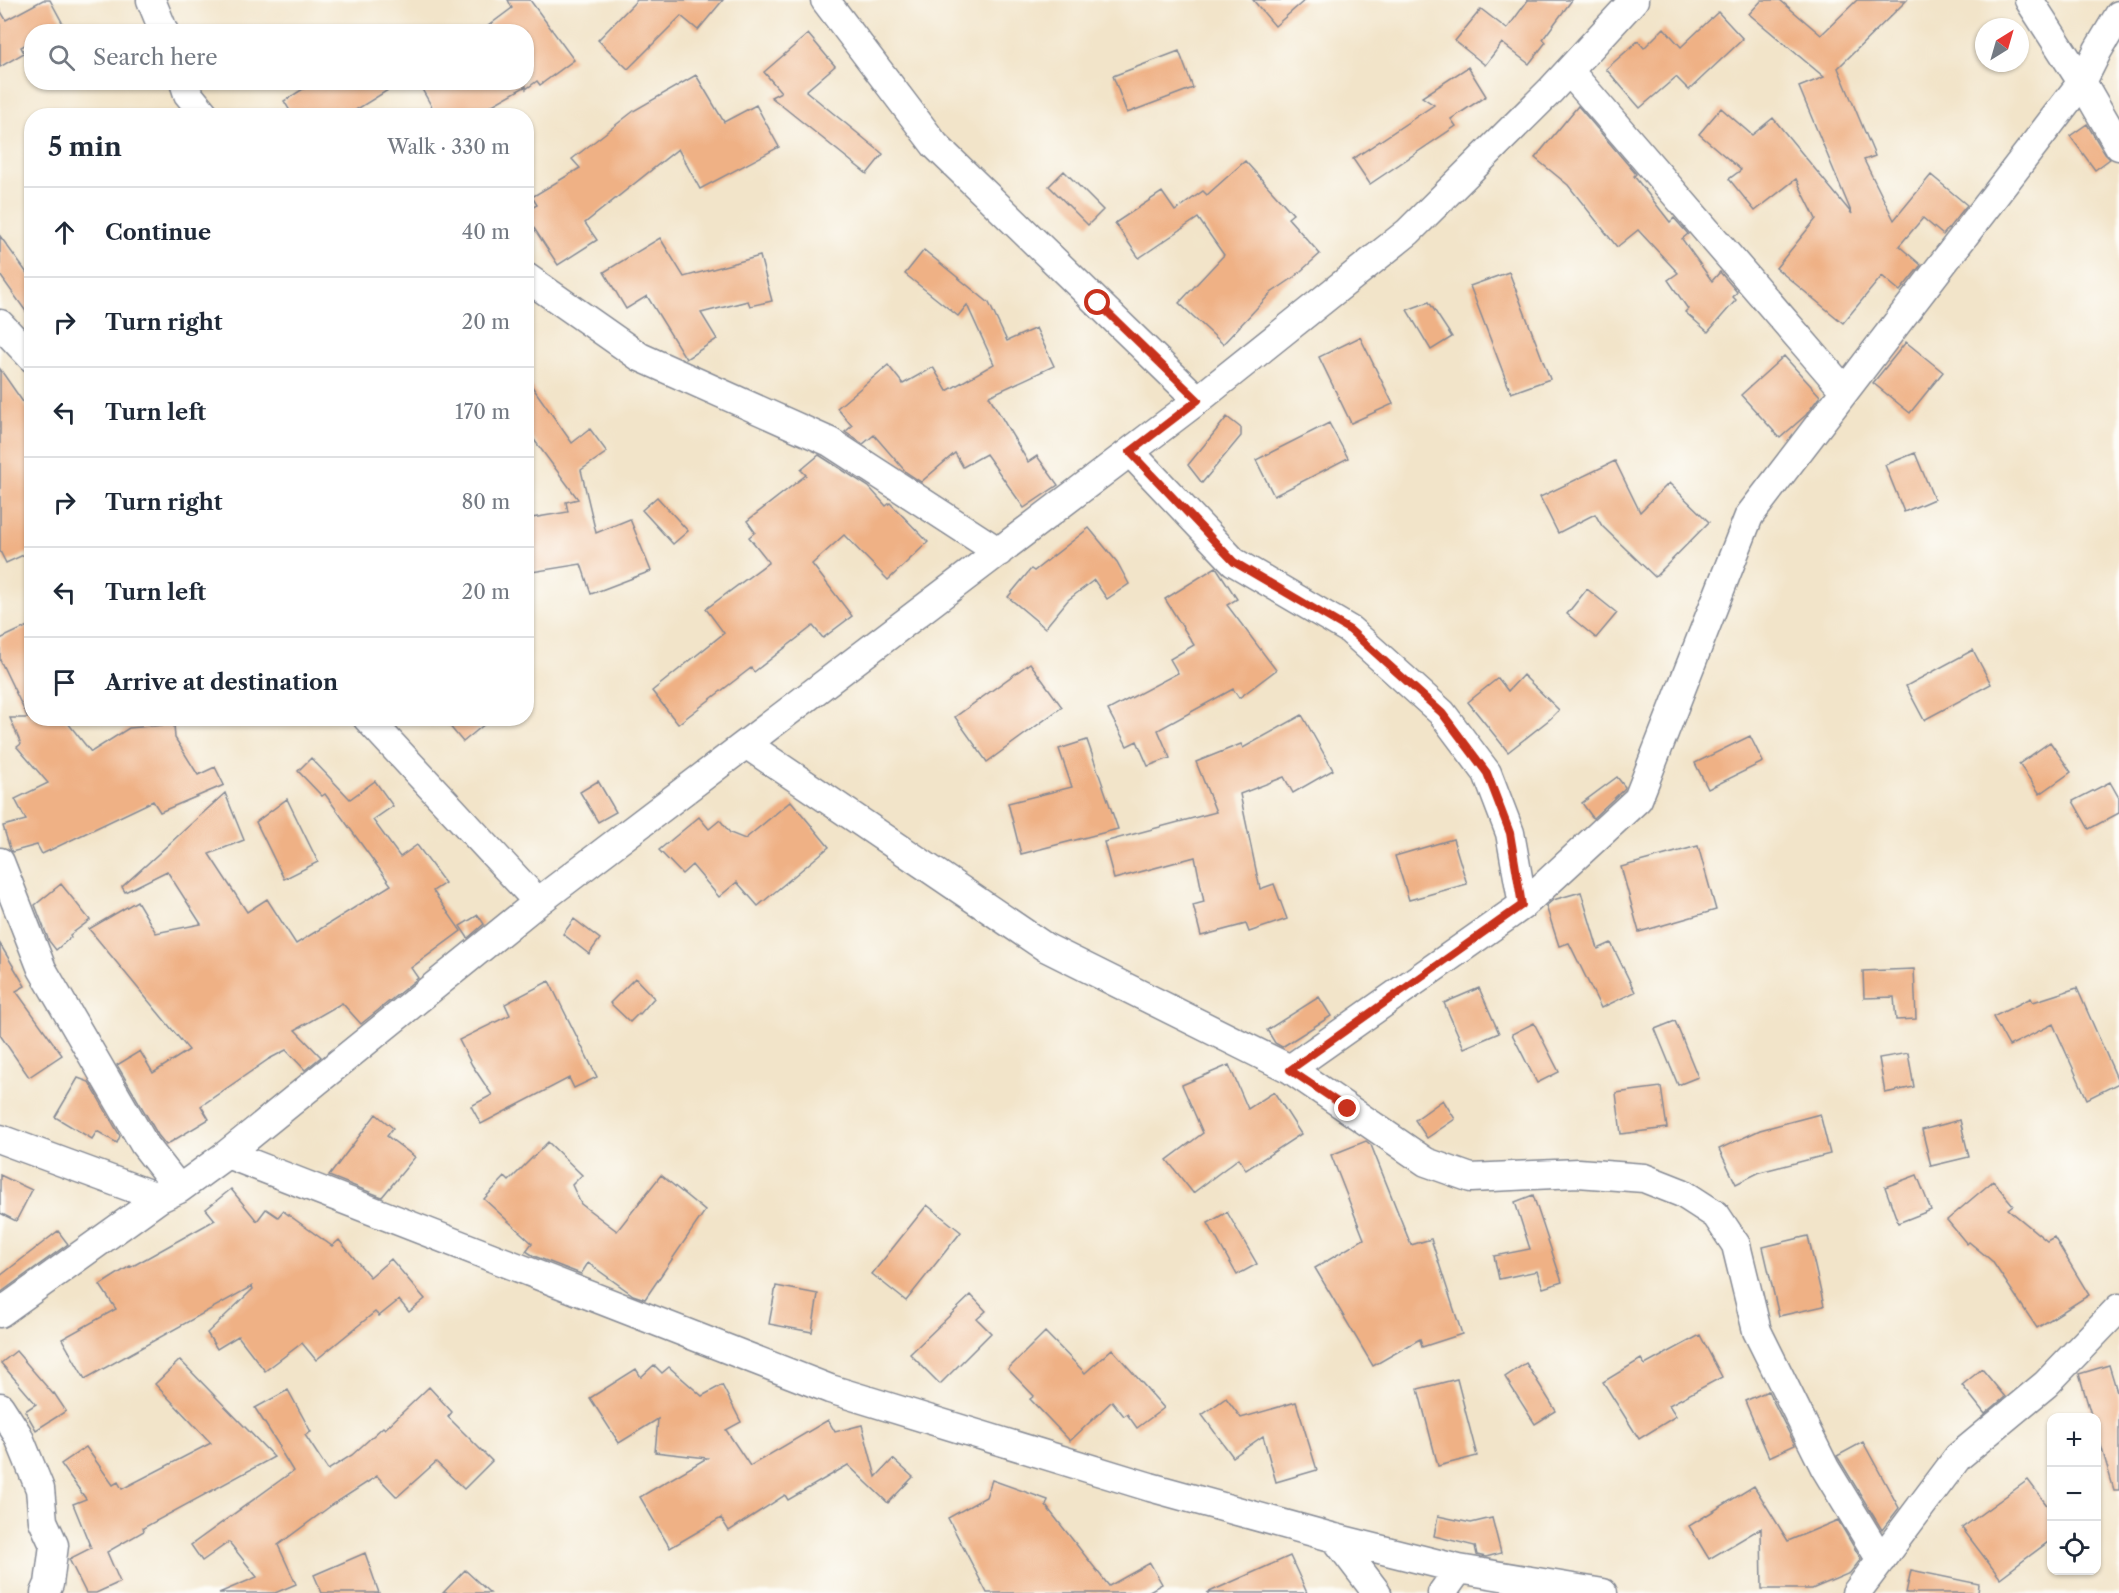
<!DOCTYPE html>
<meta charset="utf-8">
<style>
:root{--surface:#fff;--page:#f6f6f7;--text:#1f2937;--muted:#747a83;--line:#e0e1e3}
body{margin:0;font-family:"Libre Caslon Text",serif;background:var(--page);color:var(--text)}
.controls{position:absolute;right:18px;bottom:18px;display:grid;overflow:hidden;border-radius:12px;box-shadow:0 2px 4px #0004}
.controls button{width:54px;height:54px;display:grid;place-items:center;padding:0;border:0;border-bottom:2px solid var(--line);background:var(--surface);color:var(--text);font:30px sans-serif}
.compass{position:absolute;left:1975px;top:18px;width:54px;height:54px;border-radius:50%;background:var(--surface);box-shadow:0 2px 4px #0004;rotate:37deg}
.stop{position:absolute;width:18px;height:18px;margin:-14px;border:4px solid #c8321e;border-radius:50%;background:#fff}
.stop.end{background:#c8321e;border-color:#fff;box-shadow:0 2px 6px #0008}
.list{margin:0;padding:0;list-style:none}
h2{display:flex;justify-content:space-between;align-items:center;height:78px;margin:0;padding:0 24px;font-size:26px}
h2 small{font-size:20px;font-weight:400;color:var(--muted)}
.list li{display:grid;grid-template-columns:39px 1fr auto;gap:18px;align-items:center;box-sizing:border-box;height:90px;padding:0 24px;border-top:2px solid var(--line)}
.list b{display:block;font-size:22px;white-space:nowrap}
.list em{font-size:20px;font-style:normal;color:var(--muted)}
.icon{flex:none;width:33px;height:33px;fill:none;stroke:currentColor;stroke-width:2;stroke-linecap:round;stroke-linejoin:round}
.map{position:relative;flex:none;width:2119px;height:1593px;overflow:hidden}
.search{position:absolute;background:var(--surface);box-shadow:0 2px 4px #0004;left:24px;top:24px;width:510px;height:66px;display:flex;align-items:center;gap:15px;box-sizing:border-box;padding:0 21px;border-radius:24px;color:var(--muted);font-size:22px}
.panel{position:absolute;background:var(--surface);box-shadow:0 2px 4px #0004;left:24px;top:108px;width:510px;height:618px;border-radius:24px}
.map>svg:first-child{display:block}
.building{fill:#efb185}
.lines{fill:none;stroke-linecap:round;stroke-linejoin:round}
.minor-casing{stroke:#868a94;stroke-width:31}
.minor{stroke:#fff;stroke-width:28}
.route{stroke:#c8321e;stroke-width:8}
</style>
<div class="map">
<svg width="2119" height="1593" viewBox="0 0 2119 1593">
<rect width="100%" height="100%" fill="#fdfcf7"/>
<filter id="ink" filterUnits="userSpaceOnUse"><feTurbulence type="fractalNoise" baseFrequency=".0167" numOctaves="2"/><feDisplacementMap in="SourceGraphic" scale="12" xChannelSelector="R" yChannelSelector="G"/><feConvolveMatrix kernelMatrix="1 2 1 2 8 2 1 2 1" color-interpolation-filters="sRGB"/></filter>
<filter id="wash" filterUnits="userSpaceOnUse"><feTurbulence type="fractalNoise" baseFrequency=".008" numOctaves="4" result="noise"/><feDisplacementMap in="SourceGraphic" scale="24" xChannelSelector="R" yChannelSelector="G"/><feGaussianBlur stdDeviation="1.35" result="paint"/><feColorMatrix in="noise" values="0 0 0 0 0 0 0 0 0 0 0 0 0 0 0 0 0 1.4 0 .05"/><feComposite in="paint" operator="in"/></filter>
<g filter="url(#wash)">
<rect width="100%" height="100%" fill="#f2e4c9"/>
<g id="blocks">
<!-- building -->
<path class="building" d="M 43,0 L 50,0 L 63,24 L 49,32 L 32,32 L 32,41 L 21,47 L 24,53 L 0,67 L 0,10 L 6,20 Z
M 508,0 L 530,0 L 574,60 L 540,85 L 537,81 L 526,89 L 526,86 L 473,116 L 437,116 L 418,82 L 526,82 L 526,32 L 480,32 L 512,8 Z
M 637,0 L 723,0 L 698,30 L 681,16 L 628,69 L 598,40 Z
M 1253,0 L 1305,0 L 1275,26 Z
M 1528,0 L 1572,0 L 1543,39 L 1546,42 L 1529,64 L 1502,43 L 1485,65 L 1455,41 L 1481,9 L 1507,29 Z
M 1762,0 L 1780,0 L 1821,35 L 1857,0 L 1907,0 L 1838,68 L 1875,156 L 1864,160 L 1894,220 L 1931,175 L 1967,205 L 1943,235 L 1923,218 L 1899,246 L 1921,265 L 1900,291 L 1882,276 L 1843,323 L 1776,268 L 1816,219 L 1796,179 L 1755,211 L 1729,179 L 1741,170 L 1699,134 L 1721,108 L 1752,135 L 1773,118 L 1852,214 L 1799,87 L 1824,77 L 1749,14 Z
M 1718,12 L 1743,39 L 1689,90 L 1676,77 L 1640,108 L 1606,69 L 1638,41 L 1644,48 L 1664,28 L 1681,47 Z
M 808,34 L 835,66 L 806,91 L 883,154 L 867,174 L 771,97 L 781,92 L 764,72 Z
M 1179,51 L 1193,88 L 1127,113 L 1113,76 Z
M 1468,67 L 1486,96 L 1451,119 L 1456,126 L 1370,184 L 1353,159 L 1434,105 L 1422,97 Z
M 696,75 L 724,122 L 756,105 L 779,147 L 700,189 L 678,149 L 585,223 L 597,240 L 558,265 L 526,216 L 526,211 L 537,205 L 532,197 L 580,168 L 572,159 L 635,110 Z
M 314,82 L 401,82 L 346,116 L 293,116 L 284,101 Z
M 1578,106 L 1636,174 L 1634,176 L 1670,222 L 1674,218 L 1688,234 L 1682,239 L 1712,281 L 1720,272 L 1737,292 L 1733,297 L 1736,300 L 1708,332 L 1685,312 L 1688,309 L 1668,280 L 1678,273 L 1638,230 L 1617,247 L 1568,185 L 1535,158 Z
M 2087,124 L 2105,154 L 2110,159 L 2095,170 L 2070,136 Z
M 1245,161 L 1293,214 L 1288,218 L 1320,254 L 1293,278 L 1271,293 L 1223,344 L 1179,303 L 1224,255 L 1198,218 L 1139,258 L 1115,223 L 1162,192 L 1175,211 L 1203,191 L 1207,195 Z
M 1064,171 L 1103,210 L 1088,225 L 1049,186 Z
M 0,236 L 32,280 L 32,320 L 0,275 Z
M 660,238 L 684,277 L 760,256 L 772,301 L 750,306 L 748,301 L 701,313 L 717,339 L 686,359 L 647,296 L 626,309 L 604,272 Z
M 924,250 L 989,303 L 1007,341 L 1036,328 L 1054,366 L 989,396 L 1028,462 L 1037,456 L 1058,485 L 1024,508 L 986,454 L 963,467 L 955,453 L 921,482 L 906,472 L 874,435 L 863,444 L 845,432 L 852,426 L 837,408 L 888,365 L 903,384 L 933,367 L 947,391 L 994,364 L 967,305 L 958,316 L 905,274 Z
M 1509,272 L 1550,379 L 1511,393 L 1470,286 Z
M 1429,302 L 1452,337 L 1431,350 L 1407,310 Z
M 1360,337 L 1393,404 L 1351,423 L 1319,357 Z
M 1906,342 L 1943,372 L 1910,413 L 1873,383 Z
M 1784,356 L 1820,396 L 1806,415 L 1780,438 L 1741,395 Z
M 0,369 L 32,415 L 32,551 L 6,563 L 0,551 Z
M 526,378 L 572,443 L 590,429 L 607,452 L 581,470 L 596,533 L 630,519 L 651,571 L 591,594 L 581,564 L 532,572 L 526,541 L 526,519 L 568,512 L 566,502 L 578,499 L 526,429 Z
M 1227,417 L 1241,428 L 1241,436 L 1202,483 L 1188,465 Z
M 1329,423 L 1348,458 L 1274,496 L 1256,460 Z
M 1915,453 L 1934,499 L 1904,512 L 1885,465 Z
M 819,455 L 869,487 L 886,506 L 890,503 L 928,542 L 888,580 L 844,535 L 812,564 L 852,616 L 823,638 L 813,626 L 754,672 L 751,668 L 678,724 L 652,691 L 724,633 L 706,609 L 769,562 L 749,537 L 755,532 L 747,521 L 806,475 L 801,470 Z
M 1615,461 L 1640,512 L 1669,483 L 1709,522 L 1655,577 L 1602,526 L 1595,514 L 1558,533 L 1540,497 Z
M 657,497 L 688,531 L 673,544 L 642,510 Z
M 1089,528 L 1117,562 L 1129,584 L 1107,599 L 1094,580 L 1068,600 L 1045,628 L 1008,597 L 1031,569 L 1034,571 Z
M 1216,567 L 1237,599 L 1227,605 L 1276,670 L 1239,698 L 1233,689 L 1158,730 L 1170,758 L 1148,766 L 1137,741 L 1127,746 L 1108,710 L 1178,673 L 1170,659 L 1194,645 L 1165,599 Z
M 1587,589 L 1617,613 L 1596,638 L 1567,614 Z
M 32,624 L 32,718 L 64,718 L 91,752 L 129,728 L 174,724 L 175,738 L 198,775 L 215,767 L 224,785 L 160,812 L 153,801 L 42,854 L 37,845 L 12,852 L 10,849 L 3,826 L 26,820 L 15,799 L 48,783 L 17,747 L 21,744 L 10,718 L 28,718 L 0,660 L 0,639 Z
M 1973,650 L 1991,684 L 1924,720 L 1906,686 Z
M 1030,663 L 1062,707 L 987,762 L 955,717 Z
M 1523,675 L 1559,710 L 1550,719 L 1508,752 L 1468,702 L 1498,678 L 1508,691 Z
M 1302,715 L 1333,770 L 1293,793 L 1284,777 L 1240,794 L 1260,889 L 1274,884 L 1287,919 L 1249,932 L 1246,924 L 1201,936 L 1193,905 L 1204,902 L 1195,857 L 1114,879 L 1104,842 L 1216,812 L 1196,762 L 1241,744 L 1243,748 Z
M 443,718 L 492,718 L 463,742 Z
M 1750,736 L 1763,762 L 1708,789 L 1695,763 Z
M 1087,740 L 1118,829 L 1021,854 L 1008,803 L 1072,787 L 1059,749 Z
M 2050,742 L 2071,772 L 2040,794 L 2019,764 Z
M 311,758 L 350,799 L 375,781 L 393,806 L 373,820 L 400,857 L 417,845 L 445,883 L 433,891 L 461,931 L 411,968 L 418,978 L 361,1024 L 342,1003 L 295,1030 L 321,1057 L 305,1070 L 286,1050 L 269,1059 L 201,1106 L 209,1119 L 166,1145 L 158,1135 L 117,1065 L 140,1051 L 153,1073 L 189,1050 L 89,929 L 137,901 L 156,933 L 201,924 L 167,871 L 125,892 L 122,887 L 225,793 L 244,840 L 209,854 L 247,912 L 267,899 L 296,944 L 391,885 L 325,794 L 322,796 L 298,771 Z
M 1617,777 L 1625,787 L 1624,789 L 1593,818 L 1582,803 Z
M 598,781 L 616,812 L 598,822 L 580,792 Z
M 2110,782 L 2119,798 L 2119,813 L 2089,829 L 2073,801 Z
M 287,799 L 318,862 L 284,879 L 256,822 Z
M 791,801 L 829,847 L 758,906 L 737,882 L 719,897 L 692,865 L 682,874 L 659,850 L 699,817 L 709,829 L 720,820 L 730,833 L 745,839 Z
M 1453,839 L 1467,884 L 1409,900 L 1395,856 Z
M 1698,846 L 1716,910 L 1639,932 L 1621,867 Z
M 61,884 L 90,920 L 70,935 L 71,937 L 56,950 L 49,941 L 35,905 Z
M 1581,892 L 1598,949 L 1611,943 L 1635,992 L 1601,1008 L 1569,943 L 1559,946 L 1546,906 L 1553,900 Z
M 478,915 L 484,924 L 468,938 L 460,926 Z
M 574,919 L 600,939 L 589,954 L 563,934 Z
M 0,944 L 25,986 L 16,991 L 62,1055 L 29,1077 L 0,1035 Z
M 1914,969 L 1916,1019 L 1896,1020 L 1894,997 L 1864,998 L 1863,971 Z
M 635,978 L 654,998 L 640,1014 L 639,1013 L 630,1022 L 610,1003 Z
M 549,981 L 597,1077 L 574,1088 L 569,1078 L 481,1124 L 471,1106 L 492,1095 L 472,1065 L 459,1040 L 510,1015 L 505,1004 Z
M 1479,988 L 1499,1033 L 1464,1048 L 1444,1003 Z
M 2077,988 L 2119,1083 L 2087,1099 L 2053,1024 L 2009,1046 L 1993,1017 L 2031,998 L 2033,1002 Z
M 1319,997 L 1331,1016 L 1282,1047 L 1275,1043 L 1267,1030 Z
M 1675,1021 L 1698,1077 L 1678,1085 L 1655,1029 Z
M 1534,1023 L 1559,1072 L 1537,1083 L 1512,1034 Z
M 1908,1053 L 1914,1087 L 1885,1093 L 1879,1058 Z
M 1229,1065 L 1248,1109 L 1274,1092 L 1301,1134 L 1246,1170 L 1239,1158 L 1193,1193 L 1167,1160 L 1203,1133 L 1182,1085 Z
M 78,1078 L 89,1082 L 120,1136 L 117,1143 L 97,1131 L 92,1139 L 55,1117 Z
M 1661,1087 L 1667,1128 L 1621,1134 L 1616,1093 Z
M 1443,1100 L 1455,1119 L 1427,1138 L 1415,1120 Z
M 376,1114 L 393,1128 L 387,1136 L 415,1157 L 382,1197 L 329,1176 Z
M 1820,1114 L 1830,1154 L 1760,1172 L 1736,1184 L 1719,1149 L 1760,1130 Z
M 1960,1120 L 1969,1157 L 1931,1166 L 1922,1130 Z
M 1366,1141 L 1371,1145 L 1411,1245 L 1431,1239 L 1462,1334 L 1422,1347 L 1420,1339 L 1373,1366 L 1315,1268 L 1364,1239 L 1331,1155 Z
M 548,1142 L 582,1175 L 572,1185 L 581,1204 L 617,1231 L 661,1175 L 705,1211 L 645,1299 L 633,1295 L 588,1263 L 581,1274 L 534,1256 L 526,1251 L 532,1243 L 484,1199 L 505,1177 L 509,1181 Z
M 0,1175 L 32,1190 L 16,1221 L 0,1213 Z
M 1917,1175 L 1931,1210 L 1898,1223 L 1885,1187 Z
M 1993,1181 L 2013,1205 L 2008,1209 L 2047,1241 L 2054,1237 L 2089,1295 L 2037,1328 L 1992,1261 L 1969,1242 L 1967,1244 L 1947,1220 Z
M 231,1189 L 257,1221 L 266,1209 L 278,1217 L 283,1211 L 332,1246 L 339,1240 L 370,1277 L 391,1259 L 425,1299 L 409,1312 L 399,1300 L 379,1316 L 375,1312 L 316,1360 L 302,1343 L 265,1371 L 238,1336 L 217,1349 L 207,1333 L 253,1289 L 252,1286 L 85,1379 L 62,1339 L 116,1309 L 100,1285 L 130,1266 L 131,1267 L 215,1220 L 206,1209 Z
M 1533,1195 L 1562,1282 L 1543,1288 L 1537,1271 L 1499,1279 L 1494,1256 L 1530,1249 L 1515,1202 Z
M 927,1205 L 961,1232 L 906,1301 L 872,1274 Z
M 1227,1212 L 1257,1264 L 1237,1275 L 1208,1223 Z
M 58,1231 L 68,1244 L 0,1293 L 0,1276 Z
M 1808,1236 L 1824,1306 L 1779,1316 L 1763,1247 Z
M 776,1286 L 818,1294 L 812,1332 L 769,1324 Z
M 971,1295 L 986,1311 L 977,1319 L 991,1333 L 940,1384 L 910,1354 Z
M 1045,1332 L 1085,1373 L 1112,1349 L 1164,1408 L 1137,1428 L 1127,1414 L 1124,1416 L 1112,1401 L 1070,1441 L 1030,1399 L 1034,1396 L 1008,1369 Z
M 1700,1335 L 1722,1377 L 1669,1405 L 1676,1416 L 1639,1439 L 1603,1382 L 1641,1359 L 1645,1365 Z
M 16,1351 L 53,1394 L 54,1393 L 66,1411 L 36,1430 L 25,1411 L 36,1404 L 1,1363 Z
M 180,1360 L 274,1457 L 143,1528 L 144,1531 L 107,1552 L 120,1582 L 96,1593 L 86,1593 L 69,1559 L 91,1548 L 73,1504 L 86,1499 L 61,1464 L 86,1447 L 113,1485 L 118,1482 L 122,1489 L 211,1443 L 155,1384 Z
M 1526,1363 L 1556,1411 L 1535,1424 L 1505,1377 Z
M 654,1365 L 662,1373 L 669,1367 L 702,1396 L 722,1385 L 741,1422 L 726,1430 L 750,1466 L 828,1420 L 835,1432 L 862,1425 L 876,1477 L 893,1459 L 913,1477 L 888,1503 L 848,1465 L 788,1500 L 785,1495 L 729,1531 L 721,1518 L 670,1548 L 640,1497 L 707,1458 L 655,1452 L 658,1419 L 619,1443 L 590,1398 L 636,1369 L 641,1377 Z
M 2109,1365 L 2119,1398 L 2119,1490 L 2114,1490 L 2097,1432 L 2097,1418 L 2092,1418 L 2079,1374 Z
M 1982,1369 L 2005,1397 L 1985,1414 L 1962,1385 Z
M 1457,1379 L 1477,1456 L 1438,1466 L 1418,1389 Z
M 429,1387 L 452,1412 L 448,1417 L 492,1461 L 464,1489 L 436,1462 L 397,1497 L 377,1476 L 332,1505 L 278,1545 L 296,1584 L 275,1593 L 219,1593 L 257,1577 L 229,1542 L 202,1561 L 191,1545 L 293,1471 L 279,1448 L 280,1447 L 255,1408 L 288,1390 L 311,1432 L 305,1435 L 328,1470 L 352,1455 L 383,1427 L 385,1429 Z
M 1768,1391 L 1795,1445 L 1769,1457 L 1745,1401 Z
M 1226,1398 L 1241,1418 L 1296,1402 L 1317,1470 L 1276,1482 L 1263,1436 L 1233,1457 L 1202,1415 Z
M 1863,1442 L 1899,1508 L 1882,1530 L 1837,1456 Z
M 992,1480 L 1048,1500 L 1046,1506 L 1109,1586 L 1150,1563 L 1162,1584 L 1146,1593 L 987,1593 L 948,1518 L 986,1497 Z
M 2028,1480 L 2052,1512 L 2052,1539 L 2000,1578 L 1962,1528 Z
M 1754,1486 L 1788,1541 L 1838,1520 L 1861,1559 L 1850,1573 L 1812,1589 L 1762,1589 L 1761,1528 L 1709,1559 L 1689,1526 Z
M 1438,1516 L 1471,1523 L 1492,1518 L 1501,1553 L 1486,1557 L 1477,1555 L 1475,1546 L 1434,1536 Z
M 365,1553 L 379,1593 L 322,1593 L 314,1575 Z
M 1290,1556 L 1307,1593 L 1207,1593 Z
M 465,1570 L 490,1593 L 443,1593 Z
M 1911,1570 L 1979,1584 L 1978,1593 L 1906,1593 Z"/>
</g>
</g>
<g filter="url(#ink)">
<use href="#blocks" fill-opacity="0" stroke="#868a94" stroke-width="1.5"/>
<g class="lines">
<defs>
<path id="minor" d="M 151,0 L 164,32
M 825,0 L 935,145 L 1198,400
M 2029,0 L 2082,82 L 2119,146
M 1569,71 L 1844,390
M 184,82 L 188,94 L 206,116
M 526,277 L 640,357 L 830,442 L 999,552
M 0,324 L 32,358
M 1130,452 L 1234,562 L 1350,630 L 1442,713 L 1487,773 L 1510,833 L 1523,905
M 367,718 L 538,902
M 746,744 L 1045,947 L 1290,1069 L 1426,1162 L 1471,1178 L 1578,1173 L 1644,1178 L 1682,1193 L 1716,1215 L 1736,1245 L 1757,1331 L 1825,1468 L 1881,1560
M 0,862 L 42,969 L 144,1144 L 179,1189
M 1290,1069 L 1523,905 L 1638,799 L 1749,516 L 2082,82 L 2098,50 L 2119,15
M 0,1139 L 160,1198
M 227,1154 L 830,1389 L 1150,1487 L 1335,1538 L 1459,1569 L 1603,1593
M 0,1313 L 160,1198 L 179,1189 L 227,1154 L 538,902 L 1198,400 L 1408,232 L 1551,90 L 1634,0
M 0,1407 L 18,1435 L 40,1489 L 43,1521 L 54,1545 L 49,1584 L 45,1593
M 1335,1538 L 1377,1593
M 1442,1593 L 1459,1569
M 1856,1593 L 1958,1457 L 2046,1384 L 2119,1308"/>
</defs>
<!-- minor casing -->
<use href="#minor" class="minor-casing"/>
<!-- minor -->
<use href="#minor" class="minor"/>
</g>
</g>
<g class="lines" filter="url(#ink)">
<!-- route -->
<path class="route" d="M 1098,303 L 1198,400 L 1130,452 L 1234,562 L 1350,630 L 1442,713 L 1487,773 L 1510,833 L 1522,905 L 1290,1070 L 1348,1109"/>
</g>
</svg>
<div class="controls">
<button>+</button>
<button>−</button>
<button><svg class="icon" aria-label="locate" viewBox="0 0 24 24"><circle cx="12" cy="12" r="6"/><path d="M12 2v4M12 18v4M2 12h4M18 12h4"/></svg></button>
</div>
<svg class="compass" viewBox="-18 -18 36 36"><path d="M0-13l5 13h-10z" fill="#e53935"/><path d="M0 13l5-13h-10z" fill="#747a83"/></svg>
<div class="stop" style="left:1098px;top:303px"></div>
<div class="stop end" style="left:1348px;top:1109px"></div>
<div class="search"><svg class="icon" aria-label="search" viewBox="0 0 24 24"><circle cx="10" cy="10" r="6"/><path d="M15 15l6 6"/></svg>Search here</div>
<section class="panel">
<h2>5 min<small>Walk · 330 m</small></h2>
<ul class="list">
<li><svg class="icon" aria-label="ahead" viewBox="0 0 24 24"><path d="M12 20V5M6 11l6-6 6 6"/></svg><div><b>Continue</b></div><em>40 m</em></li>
<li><svg class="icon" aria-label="right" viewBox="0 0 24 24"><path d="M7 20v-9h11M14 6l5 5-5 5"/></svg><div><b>Turn right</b></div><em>20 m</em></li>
<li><svg class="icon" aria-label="left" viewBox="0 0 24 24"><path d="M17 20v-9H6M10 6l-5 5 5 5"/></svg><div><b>Turn left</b></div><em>170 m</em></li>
<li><svg class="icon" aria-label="right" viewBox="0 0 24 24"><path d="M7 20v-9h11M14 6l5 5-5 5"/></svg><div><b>Turn right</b></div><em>80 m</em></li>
<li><svg class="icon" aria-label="left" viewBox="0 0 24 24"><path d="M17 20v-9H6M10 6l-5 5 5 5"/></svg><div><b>Turn left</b></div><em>20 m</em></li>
<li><svg class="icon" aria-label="arrive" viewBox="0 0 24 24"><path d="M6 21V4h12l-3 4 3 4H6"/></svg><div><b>Arrive at destination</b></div></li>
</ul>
</section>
</div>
